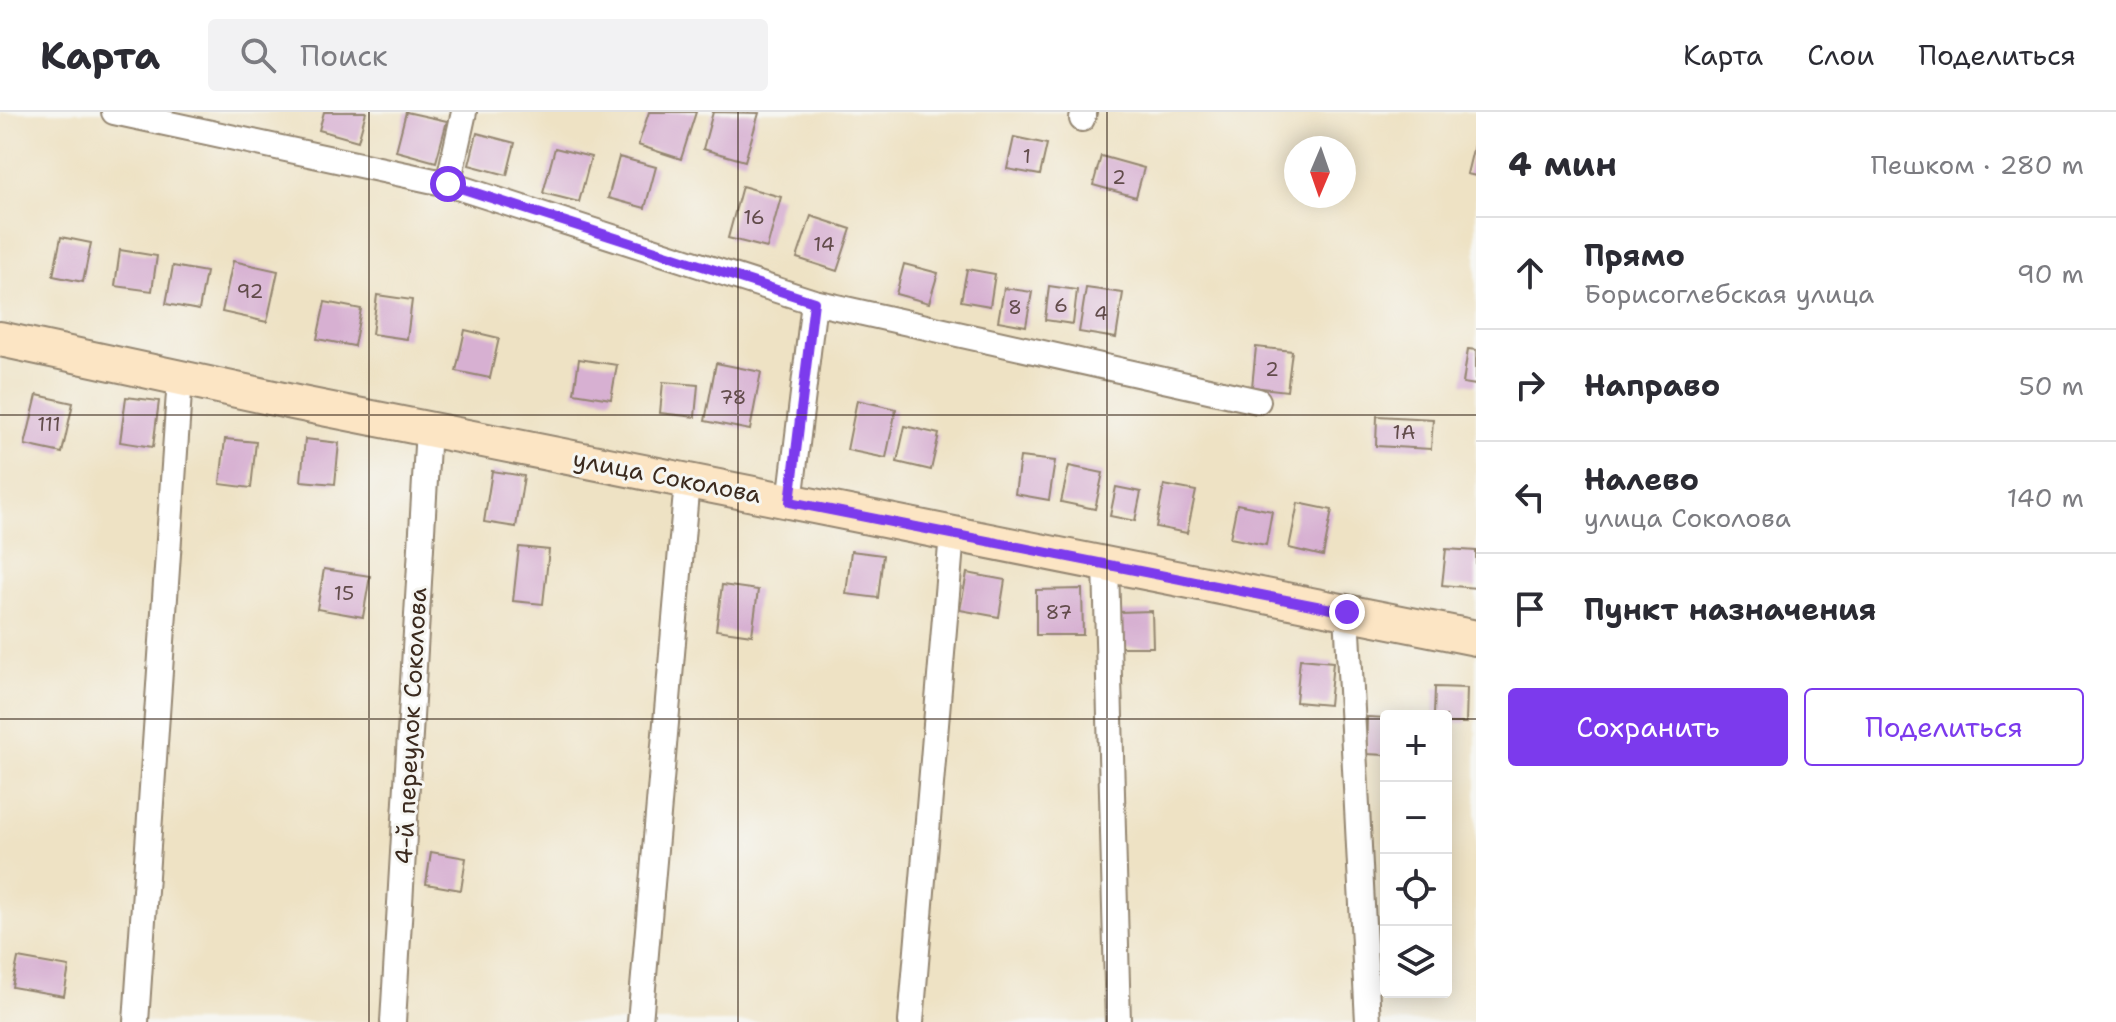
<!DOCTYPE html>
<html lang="ru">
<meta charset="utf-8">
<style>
:root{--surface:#fff;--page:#f2f2f3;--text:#2b2b33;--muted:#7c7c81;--line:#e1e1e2;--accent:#7c3aed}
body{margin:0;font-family:"Shantell Sans",sans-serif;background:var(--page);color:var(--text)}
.controls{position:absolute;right:24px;bottom:24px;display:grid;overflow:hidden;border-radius:8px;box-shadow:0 4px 20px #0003}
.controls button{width:72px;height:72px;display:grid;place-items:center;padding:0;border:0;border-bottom:2px solid var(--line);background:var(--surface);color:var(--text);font:40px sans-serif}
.compass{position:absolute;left:1284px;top:24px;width:72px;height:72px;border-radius:50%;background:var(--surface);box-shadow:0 4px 20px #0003;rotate:182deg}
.stop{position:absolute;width:24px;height:24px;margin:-18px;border:6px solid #7c3aed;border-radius:50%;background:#fff}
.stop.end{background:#7c3aed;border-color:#fff;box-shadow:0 2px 8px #0008}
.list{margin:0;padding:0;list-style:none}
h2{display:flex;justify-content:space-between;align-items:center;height:104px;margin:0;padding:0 32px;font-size:34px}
h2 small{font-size:26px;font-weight:400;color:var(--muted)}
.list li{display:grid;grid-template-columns:52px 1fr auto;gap:24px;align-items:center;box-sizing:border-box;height:112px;padding:0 32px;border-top:2px solid var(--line)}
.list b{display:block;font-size:30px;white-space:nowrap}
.list p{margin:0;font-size:26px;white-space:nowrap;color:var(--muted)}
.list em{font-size:26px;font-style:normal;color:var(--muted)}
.actions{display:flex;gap:16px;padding:24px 32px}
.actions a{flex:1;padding:18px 0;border:2px solid var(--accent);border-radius:8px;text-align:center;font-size:28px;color:var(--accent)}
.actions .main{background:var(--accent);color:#fff}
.icon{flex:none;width:44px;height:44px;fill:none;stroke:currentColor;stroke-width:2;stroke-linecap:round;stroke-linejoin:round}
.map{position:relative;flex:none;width:1476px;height:910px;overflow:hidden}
header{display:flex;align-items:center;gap:48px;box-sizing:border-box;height:112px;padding:0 40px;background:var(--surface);border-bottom:2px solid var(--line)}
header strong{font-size:38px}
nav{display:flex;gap:44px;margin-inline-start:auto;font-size:28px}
.search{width:560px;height:72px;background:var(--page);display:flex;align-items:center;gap:20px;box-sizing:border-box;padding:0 28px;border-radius:8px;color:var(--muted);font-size:30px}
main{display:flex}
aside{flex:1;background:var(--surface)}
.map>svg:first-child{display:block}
.building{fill:#d7b0d2}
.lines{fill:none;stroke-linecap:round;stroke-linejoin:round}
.street-casing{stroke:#948671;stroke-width:28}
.secondary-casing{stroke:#948671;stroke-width:38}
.street{stroke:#fff;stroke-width:24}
.secondary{stroke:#fce5c4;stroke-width:34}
.route{stroke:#7c3aed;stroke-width:10}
.grid{fill:none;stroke:#3b2a1e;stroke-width:2;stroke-opacity:0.55}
.labels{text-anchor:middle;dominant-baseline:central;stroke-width:6;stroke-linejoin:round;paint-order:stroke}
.number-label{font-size:20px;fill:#624c4b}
.street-label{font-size:24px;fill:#3b2a1e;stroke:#f6f6f2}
</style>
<header>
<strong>Карта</strong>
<div class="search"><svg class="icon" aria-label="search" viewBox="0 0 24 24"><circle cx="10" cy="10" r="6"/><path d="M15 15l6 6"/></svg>Поиск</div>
<nav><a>Карта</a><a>Слои</a><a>Поделиться</a></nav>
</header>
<main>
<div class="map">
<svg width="1476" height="910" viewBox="0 0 1476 910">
<rect width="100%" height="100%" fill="#f6f6f2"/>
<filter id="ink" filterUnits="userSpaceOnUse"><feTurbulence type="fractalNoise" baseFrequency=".0125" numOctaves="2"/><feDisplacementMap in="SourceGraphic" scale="16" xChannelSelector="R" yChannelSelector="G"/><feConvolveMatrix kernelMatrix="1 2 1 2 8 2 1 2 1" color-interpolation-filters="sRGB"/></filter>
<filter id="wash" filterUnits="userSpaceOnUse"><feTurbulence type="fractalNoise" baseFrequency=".006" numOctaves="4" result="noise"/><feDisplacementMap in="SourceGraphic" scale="32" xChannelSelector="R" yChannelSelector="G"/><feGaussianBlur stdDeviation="1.8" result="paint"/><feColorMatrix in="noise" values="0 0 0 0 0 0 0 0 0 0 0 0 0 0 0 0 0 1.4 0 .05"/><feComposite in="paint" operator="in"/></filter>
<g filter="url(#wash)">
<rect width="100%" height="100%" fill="#eee2c4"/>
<g id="blocks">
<!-- building -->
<path class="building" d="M 324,0 L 366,0 L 358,29 L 319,18 Z
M 406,0 L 447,9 L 436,50 L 396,39 Z
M 649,0 L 696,0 L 681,47 L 638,33 Z
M 713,0 L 759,1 L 745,49 L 703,37 Z
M 477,21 L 515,31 L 507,63 L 469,53 Z
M 1014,25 L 1047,32 L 1040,63 L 1007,57 Z
M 1475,29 L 1476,29 L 1476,64 L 1467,62 Z
M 555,36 L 591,45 L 579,90 L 543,81 Z
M 1101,44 L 1144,56 L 1136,85 L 1093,73 Z
M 619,45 L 656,55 L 645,96 L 608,86 Z
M 742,74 L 781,85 L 767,136 L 728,126 Z
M 811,104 L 851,117 L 837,159 L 797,146 Z
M 61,125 L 91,131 L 83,170 L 53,164 Z
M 120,138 L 157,144 L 152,179 L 115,174 Z
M 233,149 L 278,159 L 267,210 L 222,200 Z
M 904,152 L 938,161 L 929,191 L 896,182 Z
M 173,154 L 206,160 L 199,198 L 166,192 Z
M 967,157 L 995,162 L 990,194 L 961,189 Z
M 1049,174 L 1077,178 L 1073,212 L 1045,208 Z
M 1004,176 L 1032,180 L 1026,214 L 998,209 Z
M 1086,176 L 1123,181 L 1116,226 L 1079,220 Z
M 377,183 L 412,188 L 407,227 L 372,222 Z
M 325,190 L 361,197 L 354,234 L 317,227 Z
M 465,218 L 499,226 L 490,266 L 456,259 Z
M 1256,235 L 1292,239 L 1287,279 L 1252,275 Z
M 1468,237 L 1476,238 L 1476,273 L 1463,271 Z
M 579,247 L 617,253 L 611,287 L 574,281 Z
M 716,251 L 761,260 L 750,318 L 705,309 Z
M 663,270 L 698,273 L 695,305 L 660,301 Z
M 37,283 L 73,291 L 62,341 L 25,333 Z
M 126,285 L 159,289 L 153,335 L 120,330 Z
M 857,288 L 896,297 L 886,346 L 847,338 Z
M 1377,304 L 1433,307 L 1431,337 L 1376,334 Z
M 905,314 L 939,322 L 931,358 L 897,350 Z
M 225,327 L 256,330 L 251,376 L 220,372 Z
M 305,327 L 339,331 L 335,372 L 301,369 Z
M 1020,345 L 1055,349 L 1049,388 L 1015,382 Z
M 1069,354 L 1103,361 L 1095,397 L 1061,390 Z
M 492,359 L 524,364 L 516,415 L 484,410 Z
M 1164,373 L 1196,379 L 1187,421 L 1156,415 Z
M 1116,375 L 1141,380 L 1135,409 L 1110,404 Z
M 1298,391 L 1332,398 L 1323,444 L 1289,436 Z
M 1237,392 L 1272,399 L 1266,433 L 1230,426 Z
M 519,435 L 549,438 L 543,492 L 513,489 Z
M 1446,437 L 1476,439 L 1476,476 L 1442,473 Z
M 851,439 L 883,443 L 878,486 L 846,482 Z
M 324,457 L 370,464 L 363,505 L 317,497 Z
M 967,461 L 1005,468 L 999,505 L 960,498 Z
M 722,473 L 758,478 L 752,523 L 716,518 Z
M 1082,477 L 1083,523 L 1036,523 L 1036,478 Z
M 1152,499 L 1153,535 L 1119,535 L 1119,500 Z
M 1300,547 L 1333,550 L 1329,593 L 1296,590 Z
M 1435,575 L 1467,576 L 1466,611 L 1446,611 L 1446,604 L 1434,604 Z
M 1367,605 L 1386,606 L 1386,643 L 1366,642 Z
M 431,740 L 466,746 L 461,778 L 426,772 Z
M 18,846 L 69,855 L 64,884 L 12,875 Z"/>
</g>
</g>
<g filter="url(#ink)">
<use href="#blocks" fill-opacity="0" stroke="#948671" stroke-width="2"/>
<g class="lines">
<defs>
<path id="street" d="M 114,0 L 448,72 L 814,190 L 1258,289
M 1082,7 L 1084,0
M 448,72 L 464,0
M 790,390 L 814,190
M 1106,452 L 1118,910
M 1347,500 L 1368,910
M 136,910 L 180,266
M 393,910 L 428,317
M 640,910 L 687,369
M 911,910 L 952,422"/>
<path id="secondary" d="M 0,227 L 297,291 L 1476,526"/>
</defs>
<!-- street casing -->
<use href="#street" class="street-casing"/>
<!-- secondary casing -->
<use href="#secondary" class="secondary-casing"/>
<!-- street -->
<use href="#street" class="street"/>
<!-- secondary -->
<use href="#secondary" class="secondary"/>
</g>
</g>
<g class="lines" filter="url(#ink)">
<!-- route -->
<path class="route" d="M 448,72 L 814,190 L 790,390 L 1347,500"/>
</g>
<!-- grid -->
<path class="grid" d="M 369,0 L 369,910M 738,0 L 738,910M 1107,0 L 1107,910M 0,303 L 1476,303M 0,607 L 1386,607M 1446,607 L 1476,607"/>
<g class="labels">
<!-- number labels -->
<g class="number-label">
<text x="1027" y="44">1</text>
<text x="1119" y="65">2</text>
<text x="754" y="105">16</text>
<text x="824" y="132">14</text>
<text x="250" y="179">92</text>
<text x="1061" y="193">6</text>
<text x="1015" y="195">8</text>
<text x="1101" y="201">4</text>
<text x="1272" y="257">2</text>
<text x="733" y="285">78</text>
<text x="49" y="312">111</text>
<text x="1404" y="320">1А</text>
<text x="344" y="481">15</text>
<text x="1059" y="500">87</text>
</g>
<!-- street labels -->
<g class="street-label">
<text transform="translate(667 365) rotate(11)">улица Соколова</text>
<text transform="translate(411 614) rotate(-87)">4-й переулок Соколова</text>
</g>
</g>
</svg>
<div class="controls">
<button>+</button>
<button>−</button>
<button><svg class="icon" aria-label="locate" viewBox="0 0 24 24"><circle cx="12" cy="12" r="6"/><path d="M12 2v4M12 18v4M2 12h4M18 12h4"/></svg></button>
<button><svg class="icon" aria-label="layers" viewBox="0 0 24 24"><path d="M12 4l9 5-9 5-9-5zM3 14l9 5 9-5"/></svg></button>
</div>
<svg class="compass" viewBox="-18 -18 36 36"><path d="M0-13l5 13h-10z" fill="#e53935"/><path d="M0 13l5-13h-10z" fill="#7c7c81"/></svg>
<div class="stop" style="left:448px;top:72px"></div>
<div class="stop end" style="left:1347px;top:500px"></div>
</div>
<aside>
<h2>4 мин<small>Пешком · 280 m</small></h2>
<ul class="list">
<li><svg class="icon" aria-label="ahead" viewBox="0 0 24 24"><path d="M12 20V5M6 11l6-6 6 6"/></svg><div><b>Прямо</b><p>Борисоглебская улица</p></div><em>90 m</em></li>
<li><svg class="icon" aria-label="right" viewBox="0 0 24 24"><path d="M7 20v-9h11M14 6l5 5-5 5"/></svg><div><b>Направо</b></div><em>50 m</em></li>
<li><svg class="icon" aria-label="left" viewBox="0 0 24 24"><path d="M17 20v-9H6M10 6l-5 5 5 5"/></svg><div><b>Налево</b><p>улица Соколова</p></div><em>140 m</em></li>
<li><svg class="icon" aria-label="arrive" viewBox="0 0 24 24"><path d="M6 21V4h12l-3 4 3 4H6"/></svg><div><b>Пункт назначения</b></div></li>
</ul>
<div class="actions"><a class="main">Сохранить</a><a>Поделиться</a></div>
</aside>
</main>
